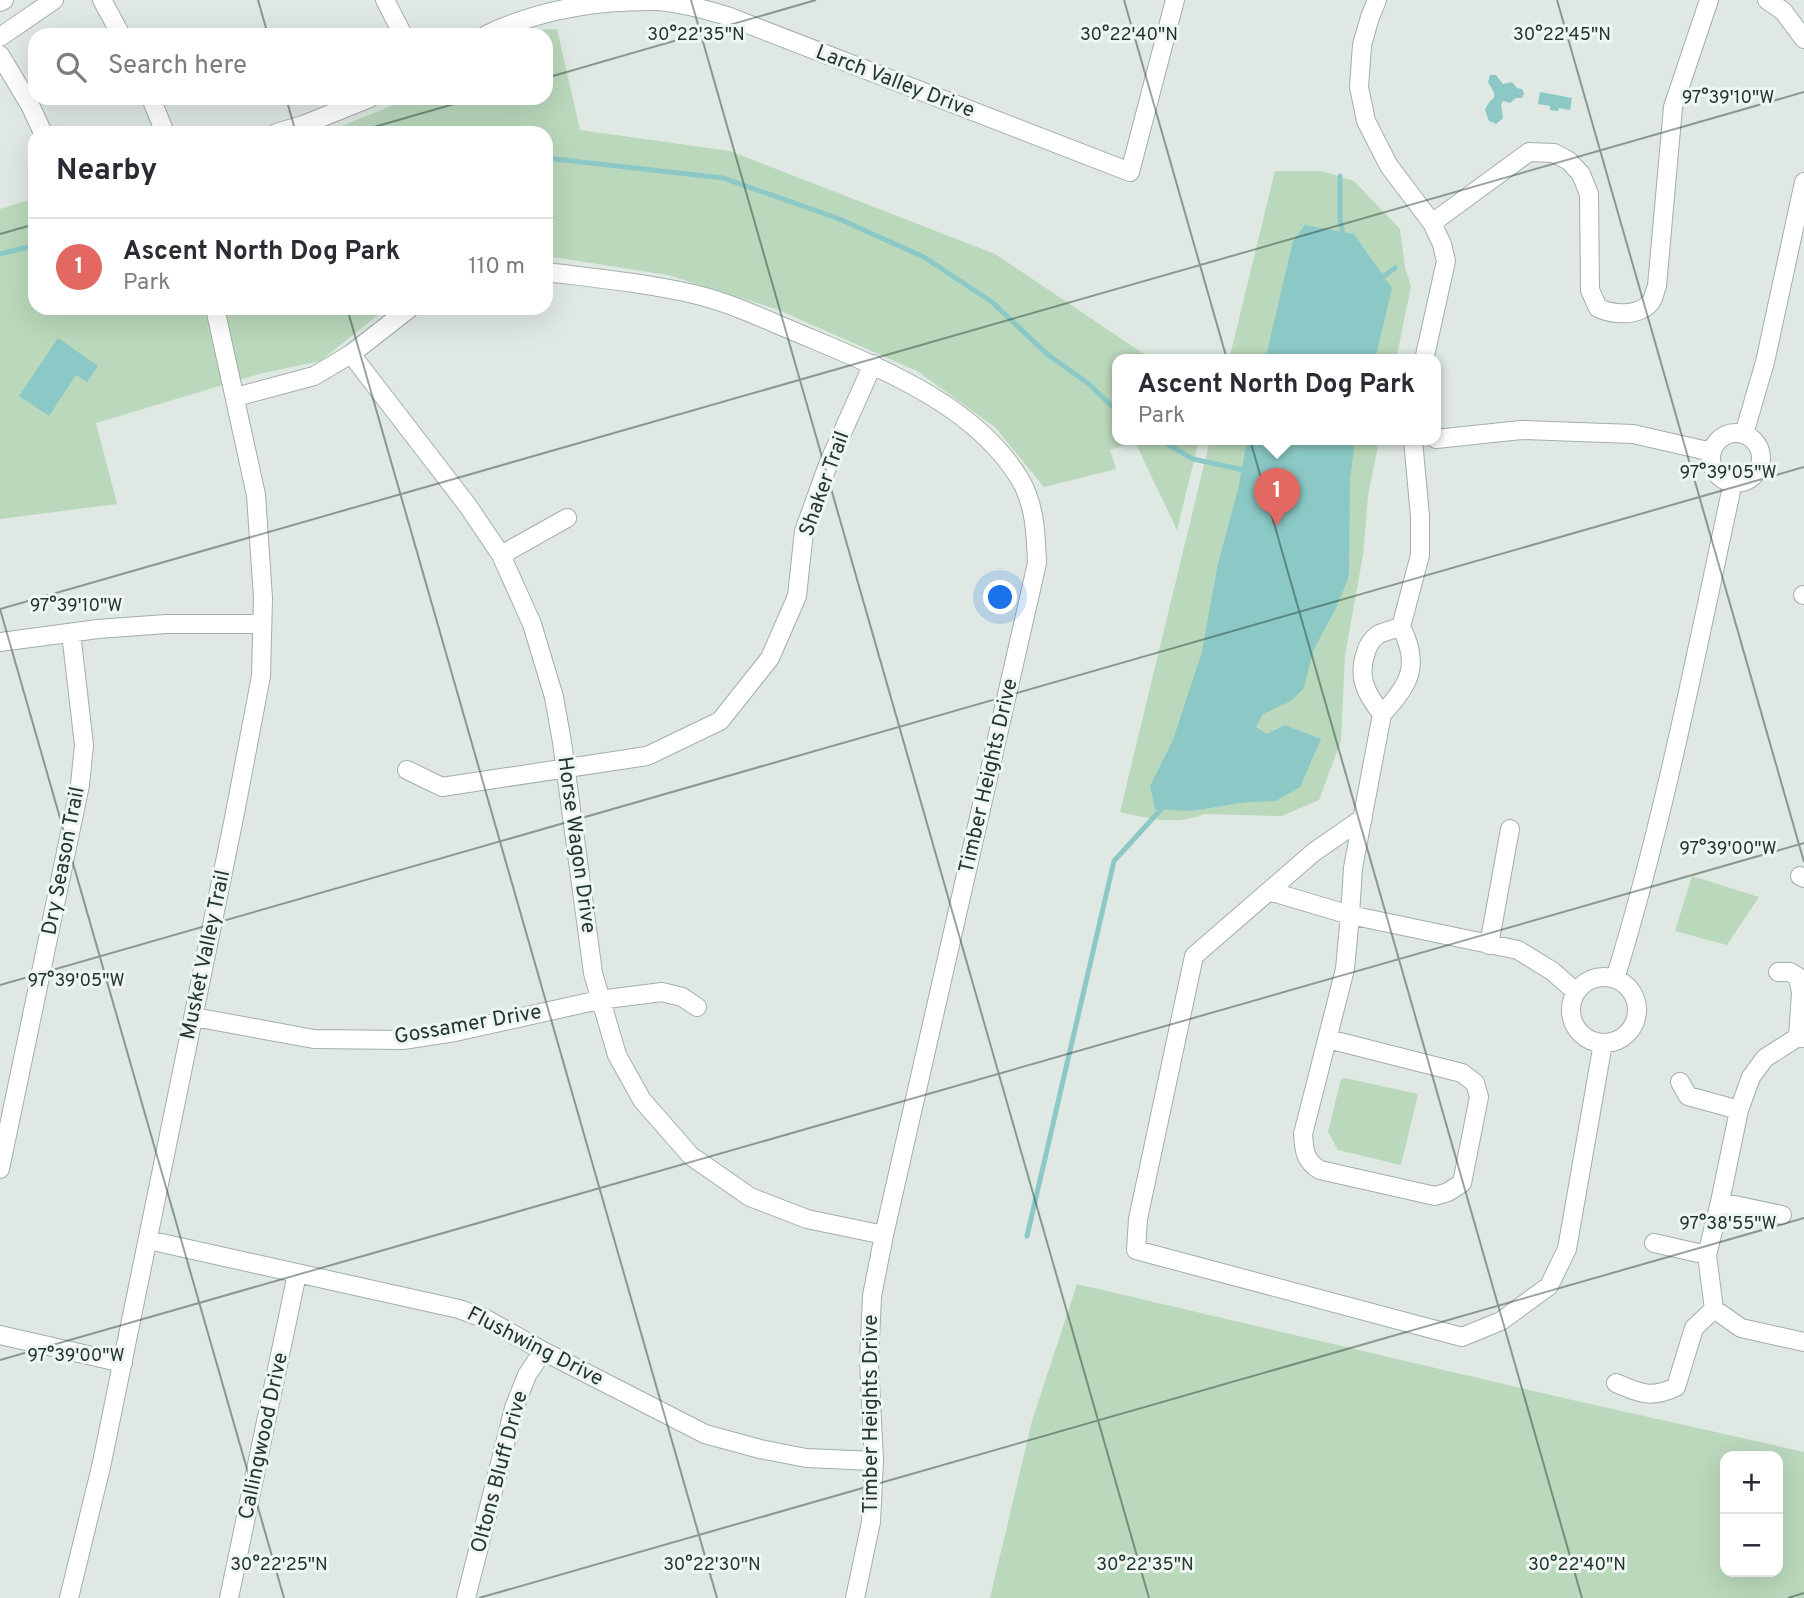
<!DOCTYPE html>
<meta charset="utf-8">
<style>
:root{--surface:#fff;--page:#f2f2f3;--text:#2b2b33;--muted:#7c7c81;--line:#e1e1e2;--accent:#e36862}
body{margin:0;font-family:Overpass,sans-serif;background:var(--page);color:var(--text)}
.controls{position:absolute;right:21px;bottom:21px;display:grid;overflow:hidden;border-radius:14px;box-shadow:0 7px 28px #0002}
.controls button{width:63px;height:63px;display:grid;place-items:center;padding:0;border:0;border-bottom:2px solid var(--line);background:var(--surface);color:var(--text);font:35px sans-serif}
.you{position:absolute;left:1001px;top:598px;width:24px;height:24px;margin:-18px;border:5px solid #fff;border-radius:50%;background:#1a73e8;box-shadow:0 0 0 10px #1a73e833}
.badge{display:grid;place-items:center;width:46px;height:46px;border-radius:50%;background:var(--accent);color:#fff;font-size:23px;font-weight:700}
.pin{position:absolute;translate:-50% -58px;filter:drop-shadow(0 2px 4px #0008)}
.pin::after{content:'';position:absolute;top:37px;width:24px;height:21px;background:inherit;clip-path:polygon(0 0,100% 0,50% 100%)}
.popup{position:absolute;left:1112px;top:354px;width:329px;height:91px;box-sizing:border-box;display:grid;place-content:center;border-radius:14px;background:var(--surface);filter:drop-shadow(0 2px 5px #0005);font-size:23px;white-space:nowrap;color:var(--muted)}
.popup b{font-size:26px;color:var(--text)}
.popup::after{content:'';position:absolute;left:50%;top:100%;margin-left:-14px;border:14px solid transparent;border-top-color:var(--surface)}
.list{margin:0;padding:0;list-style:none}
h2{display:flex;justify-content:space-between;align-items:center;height:91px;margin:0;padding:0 28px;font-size:30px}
h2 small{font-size:23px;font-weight:400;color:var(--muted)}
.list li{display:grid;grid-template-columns:46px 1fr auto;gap:21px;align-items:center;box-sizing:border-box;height:98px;padding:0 28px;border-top:2px solid var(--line)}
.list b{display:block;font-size:26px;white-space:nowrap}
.list p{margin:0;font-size:23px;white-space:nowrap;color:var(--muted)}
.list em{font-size:23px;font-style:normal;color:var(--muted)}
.icon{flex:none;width:38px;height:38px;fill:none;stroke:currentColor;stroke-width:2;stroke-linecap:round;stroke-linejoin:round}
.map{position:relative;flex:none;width:1804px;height:1598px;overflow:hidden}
.search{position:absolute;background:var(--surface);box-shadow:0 7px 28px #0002;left:28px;top:28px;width:525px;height:77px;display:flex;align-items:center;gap:18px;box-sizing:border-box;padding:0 24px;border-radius:21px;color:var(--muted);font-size:26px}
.panel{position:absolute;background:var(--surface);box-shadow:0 7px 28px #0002;left:28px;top:126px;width:525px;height:189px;border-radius:21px}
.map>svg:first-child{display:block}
.green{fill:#bad8bc;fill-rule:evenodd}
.water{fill:#8cc9c6}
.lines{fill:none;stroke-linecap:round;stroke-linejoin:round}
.stream{stroke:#8cc9c6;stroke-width:5}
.minor-casing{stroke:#a3afa8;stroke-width:20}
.minor{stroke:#fff;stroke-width:18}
.ticks{fill:none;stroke:#22372d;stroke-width:2;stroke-opacity:0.45}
.labels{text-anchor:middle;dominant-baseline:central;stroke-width:6;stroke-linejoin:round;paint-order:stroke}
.street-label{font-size:21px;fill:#22372d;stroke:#eff6f1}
.ticks-label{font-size:18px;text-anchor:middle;fill:#22372d;stroke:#eff6f1;stroke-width:6;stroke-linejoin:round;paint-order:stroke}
</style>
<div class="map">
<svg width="1804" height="1598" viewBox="0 0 1804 1598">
<rect width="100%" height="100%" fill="#dfe8e2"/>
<!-- green -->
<path class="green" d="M 557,29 L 580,130 L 730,151 L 995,254 L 1153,360 L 1118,360 L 1118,440 L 1199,440 L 1177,530 L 1135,442 L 1110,450 L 1116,469 L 1044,487 L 995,427 L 917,371 L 776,309 L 668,275 L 546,256 L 546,133 L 324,133 L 389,107 L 403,98 L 546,98 L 546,35 L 526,35 L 538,30 Z
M 1275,171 L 1321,171 L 1354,181 L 1400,229 L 1405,268 L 1411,286 L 1396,360 L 1229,360 Z
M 35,198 L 35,308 L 387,308 L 320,361 L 259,374 L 96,423 L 117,504 L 0,519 L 0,209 Z
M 1210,440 L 1379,440 L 1368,496 L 1363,555 L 1345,656 L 1341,741 L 1319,800 L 1282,816 L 1204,814 C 1175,826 1149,818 1120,812 Z
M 1692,876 L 1759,897 L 1727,945 L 1675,931 Z
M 1345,1078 L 1418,1094 L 1401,1165 L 1338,1150 L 1328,1132 L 1341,1079 Z
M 1077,1284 L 1568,1399 L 1804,1452 L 1804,1598 L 990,1598 L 1032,1421 ZM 1725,1456 L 1778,1456 L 1778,1572 L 1725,1572 Z"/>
<!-- water -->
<path class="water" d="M 1490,75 L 1496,75 L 1503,84 L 1512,82 L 1517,88 L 1522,89 L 1524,93 L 1522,98 L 1516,98 L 1510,103 L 1503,101 L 1501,104 L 1503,118 L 1496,124 L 1489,121 L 1485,110 C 1491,94 1501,103 1488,82 Z
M 1540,92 L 1572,98 L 1570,110 L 1559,108 L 1558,111 L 1550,110 L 1550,106 L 1538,104 Z
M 1305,225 L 1354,234 L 1392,288 L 1375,360 L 1265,360 L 1293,241 Z
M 58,338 L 98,366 L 87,382 L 76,375 L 49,416 L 19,396 Z
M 1247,440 L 1355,440 L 1350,480 L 1349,576 L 1337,606 L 1313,651 L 1304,688 L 1292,700 L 1263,714 L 1256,727 L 1267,734 L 1285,725 L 1321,739 L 1300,787 L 1276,801 L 1247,802 L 1191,811 L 1155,809 L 1150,786 L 1173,740 L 1202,652 L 1217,568 L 1238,489 Z"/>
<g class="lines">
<!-- stream -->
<path class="stream" d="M 546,158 L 723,178 L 837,218 L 924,257 L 992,302 L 1047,354 L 1089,384 L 1118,412
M 1340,176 L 1340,219 L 1343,236
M 0,254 L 35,245
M 1380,279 L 1395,268
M 1160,440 L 1193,459 L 1248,471
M 1027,1236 L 1114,861 L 1164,806"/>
<defs>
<path id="minor" d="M 102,0 L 121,35
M 385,0 L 403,35
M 1377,0 L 1370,17 L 1362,45 L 1359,87 L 1366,121 L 1389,166 L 1432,223 L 1442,244 L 1446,261 L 1424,360
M 1767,0 L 1783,11 L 1804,39
M 0,2 L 4,0
M 486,35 C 538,10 599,0 658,1 C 681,3 704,9 727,16 L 1130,172 L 1175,0
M 0,37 L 54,0
M 0,55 L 30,105 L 43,133
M 151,98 L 165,133
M 276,133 L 303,125 L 370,98
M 1432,223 L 1529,152 L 1554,153 L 1569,161 L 1581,174 L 1589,194 L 1590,290 L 1598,308 C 1614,315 1638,317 1651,302 C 1654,298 1655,290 1657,286 L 1673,107 L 1709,0
M 546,272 C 595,278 645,283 693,294 C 729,302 764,319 798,333 C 876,366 976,404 1021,481 C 1035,506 1036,535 1037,563 L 884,1235 L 872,1296 L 869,1362 L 874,1461 L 871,1522 L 855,1598
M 351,354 L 468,506 L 501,555 L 532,624 L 554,697 L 562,742 L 593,973 L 617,1055 L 642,1100 L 691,1156 L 750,1197 L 807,1219 L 884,1235
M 236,397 L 314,376 L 351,354 L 410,308
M1711 458a25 25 0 1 1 50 0a25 25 0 1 1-50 0Z
M 1744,434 L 1765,362 L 1804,182
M 1436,439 L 1521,430 L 1633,434 L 1712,452
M 501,555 L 567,518
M 1803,595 L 1804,595
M 1401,627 C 1394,629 1386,631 1379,634 C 1373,638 1368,645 1366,652 C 1357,677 1366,694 1382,714 C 1409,686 1421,665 1401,627 L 1420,555 L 1420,516 L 1413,440
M 0,642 L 98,629 L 166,624 L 262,624
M 1382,714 L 1353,868 L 1350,915 L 1518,950 L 1552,971 L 1576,992
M 407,770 L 442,787 L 647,756 L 720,721 L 770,658 L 797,596 L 804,531 L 829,462 L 873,364
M 1363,818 L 1314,852 L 1194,956 L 1138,1219 L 1136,1250 L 1462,1337 L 1501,1321 L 1549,1286 L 1567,1249 L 1603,1043
M 1800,876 L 1804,878
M 1269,891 L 1350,915 L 1345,969 L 1303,1134 C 1304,1151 1305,1161 1320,1170 L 1435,1196 L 1448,1192 L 1462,1183 L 1479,1097 L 1475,1083 L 1462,1073 L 1328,1039
M 1489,945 L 1510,829
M 1778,972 L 1790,972 L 1798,977 L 1801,993 L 1798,1037
M1571 1010a33 33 0 1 1 66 0a33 33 0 1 1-66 0Z
M 1615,979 C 1665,817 1697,648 1733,482
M 194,1017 L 314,1039 L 403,1040 L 455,1032 L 599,1000 L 662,992 L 682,997 L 697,1007
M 1804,1038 L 1798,1037 L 1765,1058 L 1751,1077 L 1739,1110 L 1720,1202 L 1707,1255 L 1714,1309 L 1741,1328 L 1804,1342
M 1680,1082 L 1688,1096 L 1739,1110
M 0,1169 L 80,785 L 84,745 L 71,633
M 1720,1202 L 1782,1215
M 148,1240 L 459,1309 L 486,1319 L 543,1351 L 705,1434 L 760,1449 L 806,1458 L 874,1461
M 1654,1243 L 1707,1255
M 0,1335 L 123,1363
M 1616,1383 C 1639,1393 1651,1399 1676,1387 L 1694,1328 L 1714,1309
M 69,1598 L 101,1467 L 234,818 L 261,676 L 263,598 L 256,495 L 215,308
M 229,1598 L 297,1274
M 466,1598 L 514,1408 L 527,1375 L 543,1351"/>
</defs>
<!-- minor casing -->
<use href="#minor" class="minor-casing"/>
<!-- minor -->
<use href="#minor" class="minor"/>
</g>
<!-- ticks -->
<path class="ticks" d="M 258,0 L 268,35M 691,0 L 1149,1598M 1124,0 L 1582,1598M 1557,0 L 1804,862M 546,78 L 816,0M 286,98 L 296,133M 353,133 L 475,98M 0,234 L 35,224M 347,308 L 717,1598M 0,609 L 1804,92M 0,609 L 284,1598M 0,985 L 1804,467M 0,1360 L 1804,843M 479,1598 L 1804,1218M 1788,1598 L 1804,1593"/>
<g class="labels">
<!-- street labels -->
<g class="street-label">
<text transform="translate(895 82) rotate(21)">Larch Valley Drive</text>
<text transform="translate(825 484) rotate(-70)">Shaker Trail</text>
<text transform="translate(989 776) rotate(-77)">Timber Heights Drive</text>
<text transform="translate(576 845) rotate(82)">Horse Wagon Drive</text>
<text transform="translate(64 861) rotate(-79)">Dry Season Trail</text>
<text transform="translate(206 955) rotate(-78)">Musket Valley Trail</text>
<text transform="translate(468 1025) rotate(-10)">Gossamer Drive</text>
<text transform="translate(535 1347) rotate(27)">Flushwing Drive</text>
<text transform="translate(871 1414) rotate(-90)">Timber Heights Drive</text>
<text transform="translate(264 1436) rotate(-78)">Callingwood Drive</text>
<text transform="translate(500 1472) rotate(-75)">Oltons Bluff Drive</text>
</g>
</g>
<g class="ticks-label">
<text x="696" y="40">30°22'35"N</text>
<text x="1129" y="40">30°22'40"N</text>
<text x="1562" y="40">30°22'45"N</text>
<text x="1728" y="103">97°39'10"W</text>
<text x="1728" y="478">97°39'05"W</text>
<text x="76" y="611">97°39'10"W</text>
<text x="1728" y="854">97°39'00"W</text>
<text x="76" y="986">97°39'05"W</text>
<text x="1728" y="1229">97°38'55"W</text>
<text x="76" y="1361">97°39'00"W</text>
<text x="279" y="1570">30°22'25"N</text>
<text x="712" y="1570">30°22'30"N</text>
<text x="1145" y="1570">30°22'35"N</text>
<text x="1577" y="1570">30°22'40"N</text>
</g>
</svg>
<div class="controls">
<button>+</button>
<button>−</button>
</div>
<div class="you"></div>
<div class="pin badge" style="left:1277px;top:526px">1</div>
<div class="popup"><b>Ascent North Dog Park</b>Park</div>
<div class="search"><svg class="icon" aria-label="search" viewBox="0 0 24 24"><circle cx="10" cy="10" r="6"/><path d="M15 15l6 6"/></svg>Search here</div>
<section class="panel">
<h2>Nearby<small></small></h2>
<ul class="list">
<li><span class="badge">1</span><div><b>Ascent North Dog Park</b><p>Park</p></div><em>110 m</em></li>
</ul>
</section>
</div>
